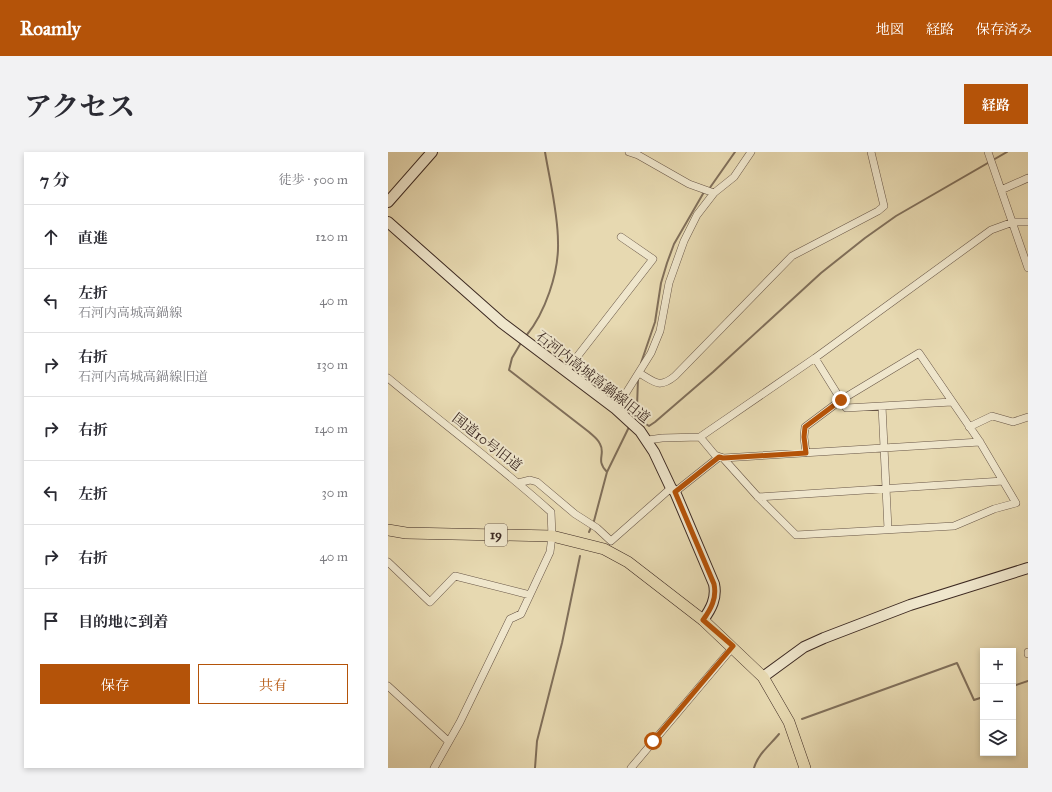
<!DOCTYPE html>
<html lang="ja">
<meta charset="utf-8">
<style>
:root{--surface:#fff;--page:#f2f2f3;--text:#2b2b33;--muted:#7c7c81;--line:#e1e1e2;--accent:#b45309}
body{margin:0;font-family:"IM FELL Great Primer","Noto Serif JP",serif;background:var(--page);color:var(--text)}
.controls{position:absolute;right:12px;bottom:12px;display:grid;overflow:hidden;border-radius:0px;box-shadow:0 2px 6px #0003}
.controls button{width:36px;height:36px;display:grid;place-items:center;padding:0;border:0;border-bottom:1px solid var(--line);background:var(--surface);color:var(--text);font:20px sans-serif}
.stop{position:absolute;width:12px;height:12px;margin:-9px;border:3px solid #b45309;border-radius:50%;background:#fff}
.stop.end{background:#b45309;border-color:#fff;box-shadow:0 1px 4px #0008}
.list{margin:0;padding:0;list-style:none}
h2{display:flex;justify-content:space-between;align-items:center;height:52px;margin:0;padding:0 16px;font-size:17px}
h2 small{font-size:13px;font-weight:400;color:var(--muted)}
.list li{display:grid;grid-template-columns:26px 1fr auto;gap:12px;align-items:center;box-sizing:border-box;height:64px;padding:0 16px;border-top:1px solid var(--line)}
.list b{display:block;font-size:15px;white-space:nowrap}
.list p{margin:0;font-size:13px;white-space:nowrap;color:var(--muted)}
.list em{font-size:13px;font-style:normal;color:var(--muted)}
.actions{display:flex;gap:8px;padding:12px 16px}
.actions a{flex:1;padding:9px 0;border:1px solid var(--accent);border-radius:0px;text-align:center;font-size:14px;color:var(--accent)}
.actions .main{background:var(--accent);color:#fff}
.icon{flex:none;width:22px;height:22px;fill:none;stroke:currentColor;stroke-width:2;stroke-linecap:round;stroke-linejoin:round}
.map{position:relative;flex:none;width:640px;height:616px;overflow:hidden;border-radius:0px}
header{display:flex;align-items:center;gap:24px;box-sizing:border-box;height:56px;padding:0 20px;background:var(--accent);color:#fff}
header strong{font-size:19px}
nav{display:flex;gap:22px;margin-inline-start:auto;font-size:14px}
.intro{display:flex;align-items:center;justify-content:space-between;box-sizing:border-box;height:96px;padding:0 24px}
h1{margin:0;font-size:28px}
.button{padding:10px 18px;border-radius:0px;background:var(--accent);color:#fff;font-size:14px;font-weight:700}
main{display:flex;gap:24px;padding:0 24px}
aside{flex:1;background:var(--surface);border-radius:0px;box-shadow:0 2px 6px #0003}
.map>svg:first-child{display:block}
.lines{fill:none;stroke-linecap:round;stroke-linejoin:round}
.stream{stroke:#806f5a;stroke-width:2}
.street-casing{stroke:#675546;stroke-width:8}
.secondary-casing{stroke:#3c2922;stroke-width:12}
.primary-casing{stroke:#3c2922;stroke-width:12}
.street{stroke:#efe6cc;stroke-width:7}
.secondary{stroke:#efe6cc;stroke-width:10}
.primary{stroke:#e7d9b1;stroke-width:11}
.route{stroke:#b45309;stroke-width:5}
.labels{text-anchor:middle;dominant-baseline:central;stroke-width:4;stroke-linejoin:round;paint-order:stroke}
.shield{fill:#efe6cc;stroke:#726255;stroke-width:1}
.shield-label{font-size:13px;font-weight:bold;fill:#3c2922}
.street-label{font-size:14px;fill:#3c2922;stroke:#efe6cc}
</style>
<header>
<strong>Roamly</strong>
<nav><a>地図</a><a>経路</a><a>保存済み</a></nav>
</header>
<div class="intro"><h1>アクセス</h1><a class="button">経路</a></div>
<main>
<aside>
<h2>7 分<small>徒歩 · 500 m</small></h2>
<ul class="list">
<li><svg class="icon" aria-label="ahead" viewBox="0 0 24 24"><path d="M12 20V5M6 11l6-6 6 6"/></svg><div><b>直進</b></div><em>120 m</em></li>
<li><svg class="icon" aria-label="left" viewBox="0 0 24 24"><path d="M17 20v-9H6M10 6l-5 5 5 5"/></svg><div><b>左折</b><p>石河内高城高鍋線</p></div><em>40 m</em></li>
<li><svg class="icon" aria-label="right" viewBox="0 0 24 24"><path d="M7 20v-9h11M14 6l5 5-5 5"/></svg><div><b>右折</b><p>石河内高城高鍋線旧道</p></div><em>130 m</em></li>
<li><svg class="icon" aria-label="right" viewBox="0 0 24 24"><path d="M7 20v-9h11M14 6l5 5-5 5"/></svg><div><b>右折</b></div><em>140 m</em></li>
<li><svg class="icon" aria-label="left" viewBox="0 0 24 24"><path d="M17 20v-9H6M10 6l-5 5 5 5"/></svg><div><b>左折</b></div><em>30 m</em></li>
<li><svg class="icon" aria-label="right" viewBox="0 0 24 24"><path d="M7 20v-9h11M14 6l5 5-5 5"/></svg><div><b>右折</b></div><em>40 m</em></li>
<li><svg class="icon" aria-label="arrive" viewBox="0 0 24 24"><path d="M6 21V4h12l-3 4 3 4H6"/></svg><div><b>目的地に到着</b></div></li>
</ul>
<div class="actions"><a class="main">保存</a><a>共有</a></div>
</aside>
<div class="map">
<svg width="640" height="616" viewBox="0 0 640 616">
<rect width="100%" height="100%" fill="#e7d9b1"/>
<filter id="stains"><feTurbulence type="fractalNoise" baseFrequency=".005" numOctaves="4"/><feColorMatrix values="0 0 0 0 .2 0 0 0 0 .09 0 0 0 0 .02 0 0 0 .5 -.17"/></filter>
<radialGradient id="worn" r=".72"><stop offset=".6" stop-color="#630" stop-opacity="0"/><stop offset="1" stop-color="#630" stop-opacity=".3"/></radialGradient>
<g class="lines">
<!-- stream -->
<path class="stream" d="M 321,37 L 347,0
M 138,184 C 157,161 171,121 170,90 C 170,61 162,30 157,0
M 134,189 L 124,206 L 121,218 L 201,280 C 204,283 210,287 212,292 C 218,302 207,308 219,320
M 253,211 L 267,170 L 273,131 L 279,111 L 286,92 L 316,40
M 246,264 L 261,274 L 267,270 L 325,220 L 433,121 L 477,86 L 508,64 L 619,0
M 246,264 L 249,255 L 250,227
M 201,380 L 206,369 L 219,320 L 242,273
M 625,534 L 640,529
M 414,567 L 569,511 L 586,548 L 595,545
M 147,616 L 149,589 L 174,491 L 192,404
M 366,616 C 370,602 382,593 391,582"/>
<defs>
<path id="street" d="M 241,0 L 250,3 L 301,32 L 326,41
M 600,0 L 640,116
M 613,38 L 640,26
M 427,206 L 458,256 L 564,250
M 178,219 L 265,107 L 233,85
M 251,221 C 267,230 271,237 287,224 L 404,104 L 490,59 L 496,54 L 483,0
M 0,226 C 54,271 111,313 163,360 L 164,384 L 162,400 L 133,462 L 122,467 L 72,570 L 46,616
M 494,254 L 500,377
M 228,257 L 263,201 L 272,179 L 281,131 L 296,89 L 309,63 L 326,41 L 346,25 L 363,0
M 581,275 L 604,264 L 625,270 L 640,265
M 312,285 L 327,303 L 335,306 L 592,290
M 260,288 L 274,286 L 312,285 L 427,206 L 603,78 L 625,70 L 640,70
M 335,306 L 370,345 L 408,383 L 566,374 L 606,357 L 628,351 L 592,290 L 531,201 L 453,248 L 417,275 L 416,285 L 418,301
M 130,331 L 142,328 L 149,330 L 187,362 L 209,376 L 223,389 L 283,336
M 287,340 L 331,305
M 370,345 L 615,329
M 0,410 L 42,450 L 67,424 L 142,443
M 640,500 L 640,502
M 0,534 L 60,589
M 243,616 L 345,495"/>
<path id="secondary" d="M 0,50 L 44,0
M 0,70 L 114,171 L 228,257 L 252,279 L 266,300 L 283,336 L 287,340 L 326,432 C 329,446 323,457 315,468
M 375,525 L 416,495 L 436,486 L 522,453 L 640,416"/>
<path id="primary" d="M 0,378 L 18,381 L 164,384 L 216,397 L 240,410 L 315,468 L 375,525 L 401,570 L 417,616"/>
</defs>
<!-- street casing -->
<use href="#street" class="street-casing"/>
<!-- secondary casing -->
<use href="#secondary" class="secondary-casing"/>
<!-- primary casing -->
<use href="#primary" class="primary-casing"/>
<!-- street -->
<use href="#street" class="street"/>
<!-- secondary -->
<use href="#secondary" class="secondary"/>
<!-- primary -->
<use href="#primary" class="primary"/>
</g>
<g class="lines">
<!-- route -->
<path class="route" d="M 265,589 L 345,494 L 315,468 C 323,457 329,446 326,432 L 287,340 L 331,305 L 335,306 L 418,301 L 416,285 L 417,275 L 453,248"/>
</g>
<g class="labels">
<!-- shield labels -->
<rect class="shield" x="97" y="372" width="22" height="22" rx="3"/>
<g class="shield-label">
<text x="108" y="383">19</text>
</g>
<!-- street labels -->
<g class="street-label">
<text transform="translate(205 225) rotate(38)">石河内高城高鍋線旧道</text>
<text transform="translate(99 290) rotate(38)">国道10号旧道</text>
</g>
</g>
<rect width="100%" height="100%" filter="url(#stains)"/>
<rect width="100%" height="100%" fill="url(#worn)"/>
</svg>
<div class="controls">
<button>+</button>
<button>−</button>
<button><svg class="icon" aria-label="layers" viewBox="0 0 24 24"><path d="M12 4l9 5-9 5-9-5zM3 14l9 5 9-5"/></svg></button>
</div>
<div class="stop" style="left:265px;top:589px"></div>
<div class="stop end" style="left:453px;top:248px"></div>
</div>
</main>
